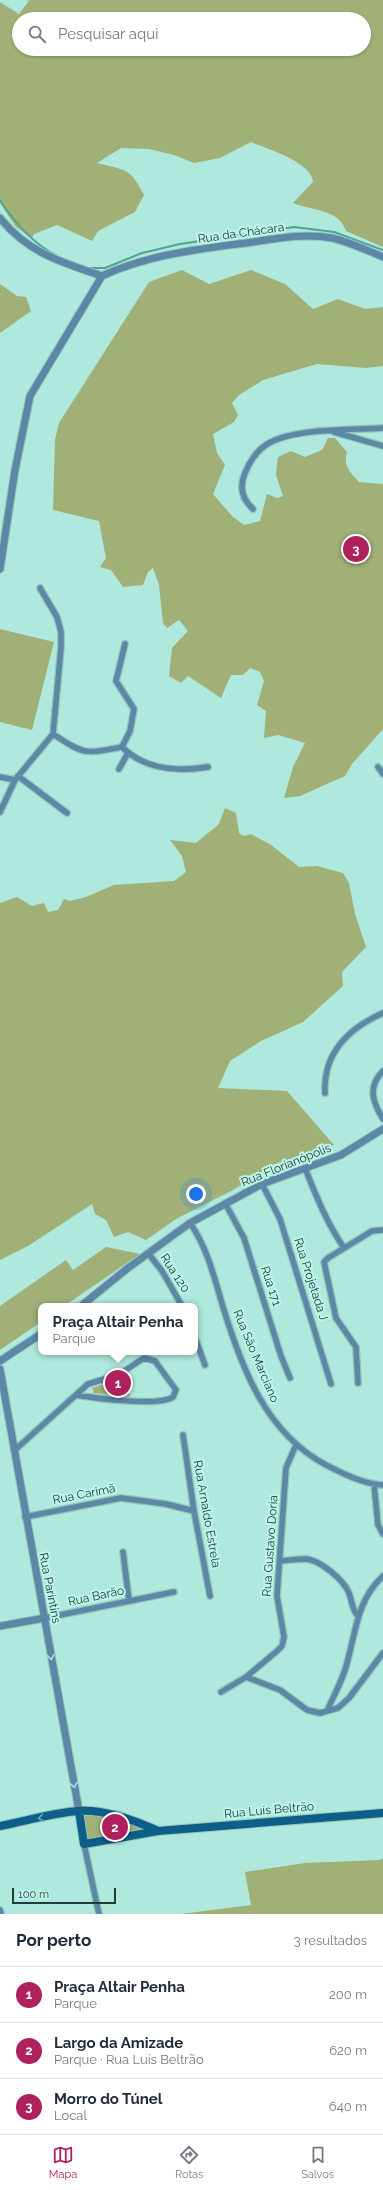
<!DOCTYPE html>
<html lang="pt">
<meta charset="utf-8">
<style>
:root{--surface:#fff;--page:#f6f6f7;--text:#1f2937;--muted:#747a83;--line:#e0e1e3;--accent:#ae215d}
body{margin:0;font-family:Raleway,sans-serif;background:var(--page);color:var(--text)}
.scale{position:absolute;left:12px;bottom:10px;width:104px;box-sizing:border-box;padding-left:4px;border:2px solid #243b36;border-top:0;font-size:11px;line-height:14px;white-space:nowrap;color:#243b36;-webkit-text-stroke:3px #bcf5e9;paint-order:stroke}
.you{position:absolute;left:196px;top:1194px;width:14px;height:14px;margin:-10px;border:3px solid #fff;border-radius:50%;background:#1a73e8;box-shadow:0 0 0 6px #1a73e833}
.badge{display:grid;place-items:center;width:26px;height:26px;border-radius:50%;background:var(--accent);color:#fff;font-size:13px;font-weight:700}
.pin{position:absolute;translate:-50% -50%;border:2px solid #fff;box-shadow:0 1px 4px #0006}
.popup{position:absolute;left:38px;top:1303px;width:160px;height:52px;box-sizing:border-box;display:grid;place-content:center;border-radius:8px;background:var(--surface);filter:drop-shadow(0 1px 3px #0005);font-size:13px;white-space:nowrap;color:var(--muted)}
.popup b{font-size:15px;color:var(--text)}
.popup::after{content:'';position:absolute;left:50%;top:100%;margin-left:-8px;border:8px solid transparent;border-top-color:var(--surface)}
.list{margin:0;padding:0;list-style:none}
h2{display:flex;justify-content:space-between;align-items:center;height:52px;margin:0;padding:0 16px;font-size:17px}
h2 small{font-size:13px;font-weight:400;color:var(--muted)}
.list li{display:grid;grid-template-columns:26px 1fr auto;gap:12px;align-items:center;box-sizing:border-box;height:56px;padding:0 16px;border-top:1px solid var(--line)}
.list b{display:block;font-size:15px;white-space:nowrap}
.list p{margin:0;font-size:13px;white-space:nowrap;color:var(--muted)}
.list em{font-size:13px;font-style:normal;color:var(--muted)}
.icon{flex:none;width:22px;height:22px;fill:none;stroke:currentColor;stroke-width:2;stroke-linecap:round;stroke-linejoin:round}
.map{position:relative;flex:none;width:383px;height:1914px;overflow:hidden}
.search{position:absolute;background:var(--surface);box-shadow:0 1px 3px #0004;left:12px;right:12px;top:12px;height:44px;display:flex;align-items:center;gap:10px;box-sizing:border-box;padding:0 14px;border-radius:22px;color:var(--muted);font-size:15px}
.sheet{height:220px;background:var(--surface)}
nav{display:flex;justify-content:space-around;align-items:center;box-sizing:border-box;height:56px;border-top:1px solid var(--line);background:var(--surface);font-size:11px;color:var(--muted)}
nav a{display:grid;justify-items:center;gap:2px}
nav .on{color:var(--accent)}
.map>svg:first-child{display:block}
.green{fill:#a0b077;fill-rule:evenodd}
.lines{fill:none;stroke-linecap:round;stroke-linejoin:round}
.stream{stroke:#4ca596;stroke-width:2}
.minor-casing{stroke:#93c5bb;stroke-width:8}
.tertiary-casing{stroke:#93c5bb;stroke-width:9}
.secondary-casing{stroke:#93c5bb;stroke-width:10}
.minor{stroke:#5c87a6;stroke-width:5.5}
.tertiary{stroke:#5c87a6;stroke-width:7}
.secondary{stroke:#0e5e8a;stroke-width:8}
.oneway{stroke:#a9dfdc}
.oneway2{stroke:#65aaba}
.labels{text-anchor:middle;dominant-baseline:central;stroke-width:4;stroke-linejoin:round;paint-order:stroke}
.street-label{font-size:12px;fill:#243b36;stroke:#bcf5e9}
</style>
<div class="map">
<svg width="383" height="1914" viewBox="0 0 383 1914">
<rect width="100%" height="100%" fill="#afe8dc"/>
<!-- green -->
<path class="green" d="M 27,0 L 383,0 L 383,247 L 346,231 C 338,208 312,211 293,203 L 313,182 C 312,162 268,149 251,142 L 220,158 L 194,163 L 174,155 L 149,149 L 121,148 L 97,163 C 126,171 129,166 144,195 L 135,212 L 98,231 L 92,241 L 57,225 L 34,234 L 32,238 L 16,227 L 0,203 L 0,2 L 19,14 L 29,1 ZM 19,19 L 364,19 L 364,49 L 19,49 Z
M 182,270 L 209,284 L 251,270 L 285,284 L 313,309 L 338,299 L 365,309 L 383,307 L 383,366 L 366,368 L 317,364 L 263,380 L 239,395 L 232,403 L 238,415 L 234,422 L 213,434 L 217,453 L 225,465 L 213,494 L 232,516 L 244,525 L 260,521 L 267,494 L 277,498 L 283,496 L 276,475 L 278,457 L 291,451 L 305,457 L 322,450 L 328,438 L 335,438 L 347,452 C 343,466 350,472 359,482 L 383,484 L 383,729 L 352,764 L 345,776 L 300,796 L 284,798 L 293,767 L 305,743 L 278,735 L 264,738 L 266,711 L 257,705 L 264,681 L 260,672 L 250,668 L 243,675 L 231,675 L 221,698 L 188,676 L 181,683 L 169,676 L 172,648 L 188,631 L 179,620 L 167,628 L 163,623 L 159,585 L 153,568 L 148,572 L 143,585 L 123,587 L 111,570 L 100,567 L 106,558 L 99,521 L 53,510 L 55,440 L 59,423 L 149,282 Z
M 0,284 L 17,296 L 26,297 L 31,311 L 0,333 Z
M 0,629 L 54,642 L 32,730 L 0,722 Z
M 225,808 L 236,813 L 239,833 L 244,836 L 251,834 L 271,845 L 299,867 L 317,866 L 343,873 L 349,883 L 355,914 L 366,947 L 342,972 L 343,986 L 303,1022 L 261,1041 L 230,1061 L 218,1088 L 287,1091 L 334,1145 L 272,1165 L 233,1190 L 176,1219 L 146,1240 L 128,1232 L 114,1237 L 106,1220 L 95,1214 L 92,1204 L 28,1246 L 0,1260 L 0,903 L 17,897 L 32,906 L 44,903 L 48,912 L 58,910 L 64,899 L 70,901 L 86,897 L 114,885 L 174,881 L 186,872 L 182,856 L 170,840 L 196,843 L 219,824 Z
M 106,1247 L 140,1254 L 64,1306 L 41,1306 L 41,1322 L 0,1350 L 0,1306 L 66,1260 L 73,1270 Z
M 126,1377 L 130,1397 L 94,1393 L 92,1388 Z
M 79,1811 L 110,1814 L 158,1831 L 84,1844 Z
M 383,1858 L 383,1914 L 181,1914 L 251,1905 L 245,1872 L 305,1863 L 380,1860 Z"/>
<g class="lines">
<!-- stream -->
<path class="stream" d="M 0,200 C 14,222 34,244 57,256
M 87,268 L 105,268 L 142,253 L 180,244 L 294,227 L 334,232 L 383,250"/>
<defs>
<path id="minor" d="M 334,432 L 383,446
M 253,509 C 242,499 239,487 245,473 C 249,462 258,449 269,443 C 295,428 352,430 383,428
M 53,734 C 85,755 84,754 122,747 C 145,770 177,772 208,767
M 122,747 L 130,731 L 134,709 L 116,681 L 125,644
M 378,767 L 383,774
M 119,769 L 128,753
M 18,776 L 67,813
M 0,777 L 15,780
M 0,812 L 15,780 L 53,734 L 61,648 L 61,632 L 57,617 L 40,588
M 383,1071 C 367,1087 373,1103 383,1119
M 325,1093 C 323,1053 349,1028 383,1013
M 305,1168 C 316,1196 327,1223 344,1248
M 262,1184 L 280,1219 L 331,1384
M 225,1203 L 244,1238 L 281,1356 L 290,1378
M 190,1223 C 208,1249 214,1277 223,1307 C 242,1369 266,1433 326,1465 C 344,1474 363,1484 383,1485
M 148,1253 L 162,1271 L 182,1306
M 195,1338 L 205,1365
M 358,1383 L 356,1347 L 336,1318 L 324,1262 L 328,1258 L 372,1231 L 383,1230
M 183,1435 L 194,1511 L 210,1596
M 296,1445 L 286,1468 L 277,1596 L 284,1637 L 282,1646 L 277,1651 L 246,1677 L 280,1690 L 307,1710 L 320,1713 L 327,1711 L 338,1708 L 349,1698 L 383,1653
M 16,1449 L 88,1384 L 118,1375 L 144,1358 L 155,1361 L 176,1390 L 173,1397 C 158,1407 95,1398 76,1395
M 374,1484 L 378,1525 L 383,1534
M 25,1517 L 121,1498 L 166,1504 L 194,1511
M 123,1552 L 129,1600
M 281,1561 C 289,1560 298,1559 306,1559 C 320,1560 344,1580 349,1593 C 352,1601 352,1610 358,1616
M 45,1618 L 174,1592
M 221,1692 L 246,1677
M 327,1711 C 334,1695 343,1680 347,1663 C 356,1631 357,1600 383,1576
M 84,1844 L 99,1914
M 0,1910 L 1,1914"/>
<path id="tertiary" d="M 0,218 C 28,253 61,262 102,276
M 102,276 C 149,254 201,249 253,242 C 278,238 307,233 332,238 C 350,242 366,250 383,257
M 0,569 L 15,470 L 30,396 L 102,276
M 81,1306 L 128,1268 L 190,1223 L 262,1184 L 341,1155 L 383,1129
M 0,1361 L 41,1334
M 0,1369 L 79,1811
M 0,1626 L 45,1618"/>
<path id="secondary" d="M 79,1811 L 84,1844 L 158,1831 L 383,1813
M 0,1826 C 26,1821 52,1813 78,1811 C 105,1809 134,1820 158,1831"/>
</defs>
<!-- minor casing -->
<use href="#minor" class="minor-casing"/>
<!-- tertiary casing -->
<use href="#tertiary" class="tertiary-casing"/>
<!-- secondary casing -->
<use href="#secondary" class="secondary-casing"/>
<!-- minor -->
<use href="#minor" class="minor"/>
<!-- tertiary -->
<use href="#tertiary" class="tertiary"/>
<!-- secondary -->
<use href="#secondary" class="secondary"/>
</g>
<!-- one-way arrows -->
<defs><path id="oneway-chevron" d="M-2-3.5L2.5 0L-2 3.5" fill="none" stroke-width="1.6" stroke-linecap="round" stroke-linejoin="round"/></defs>
<g class="oneway">
<use href="#oneway-chevron" transform="translate(51 1657) rotate(80)"/>
<use href="#oneway-chevron" transform="translate(74 1785) rotate(80)"/>
</g>
<use class="oneway2" href="#oneway-chevron" transform="translate(41 1818) rotate(169)"/>
<g class="labels">
<!-- street labels -->
<g class="street-label">
<text transform="translate(241 233) rotate(-8)">Rua da Chácara</text>
<text transform="translate(286 1165) rotate(-22)">Rua Florianópolis</text>
<text transform="translate(175 1273) rotate(57)">Rua 120</text>
<text transform="translate(311 1279) rotate(72)">Rua Projetada J</text>
<text transform="translate(271 1286) rotate(72)">Rua 171</text>
<text transform="translate(256 1356) rotate(67)">Rua São Marciano</text>
<text transform="translate(84 1494) rotate(-11)">Rua Carimã</text>
<text transform="translate(207 1514) rotate(80)">Rua Arnaldo Estrela</text>
<text transform="translate(270 1546) rotate(-86)">Rua Gustavo Doria</text>
<text transform="translate(50 1588) rotate(79)">Rua Parintins</text>
<text transform="translate(96 1596) rotate(-12)">Rua Barão</text>
<text transform="translate(269 1810) rotate(-5)">Rua Luís Beltrão</text>
</g>
</g>
</svg>
<div class="scale">100 m</div>
<div class="you"></div>
<div class="pin badge" style="left:118px;top:1383px">1</div>
<div class="popup"><b>Praça Altair Penha</b>Parque</div>
<div class="pin badge" style="left:115px;top:1827px">2</div>
<div class="pin badge" style="left:356px;top:549px">3</div>
<div class="search"><svg class="icon" aria-label="search" viewBox="0 0 24 24"><circle cx="10" cy="10" r="6"/><path d="M15 15l6 6"/></svg>Pesquisar aqui</div>
</div>
<section class="sheet">
<h2>Por perto<small>3 resultados</small></h2>
<ul class="list">
<li><span class="badge">1</span><div><b>Praça Altair Penha</b><p>Parque</p></div><em>200 m</em></li>
<li><span class="badge">2</span><div><b>Largo da Amizade</b><p>Parque · Rua Luís Beltrão</p></div><em>620 m</em></li>
<li><span class="badge">3</span><div><b>Morro do Túnel</b><p>Local</p></div><em>640 m</em></li>
</ul>
</section>
<nav>
<a class="on"><svg class="icon" aria-label="map" viewBox="0 0 24 24"><path d="M3 6l6-2 6 2 6-2v14l-6 2-6-2-6 2zM9 4v14M15 6v14"/></svg>Mapa</a>
<a><svg class="icon" aria-label="directions" viewBox="0 0 24 24"><path d="M12 3l9 9-9 9-9-9zM9 14v-3h6M13 9l2 2-2 2"/></svg>Rotas</a>
<a><svg class="icon" aria-label="saved" viewBox="0 0 24 24"><path d="M7 4h10v16l-5-4-5 4z"/></svg>Salvos</a>
</nav>
